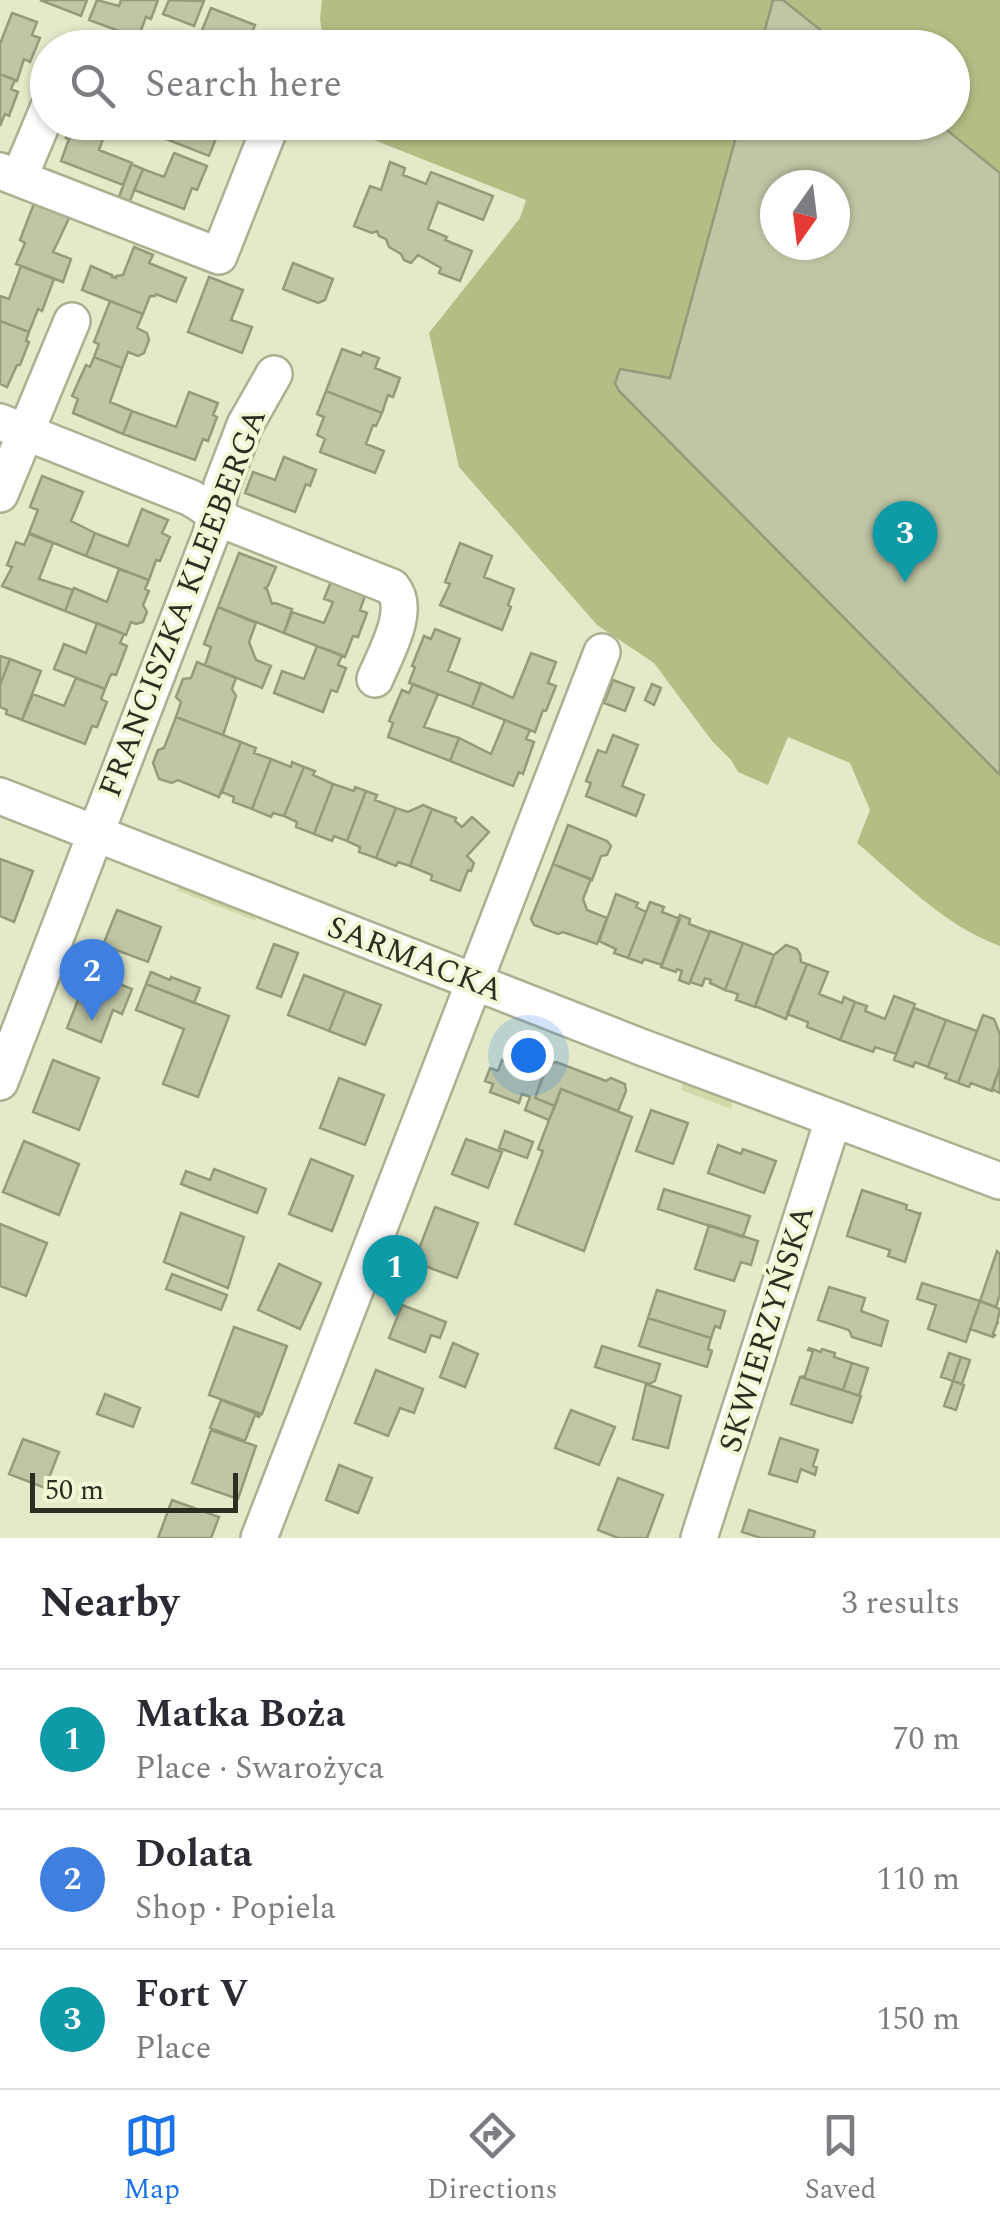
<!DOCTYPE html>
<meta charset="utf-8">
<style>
:root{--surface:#fff;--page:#f2f2f3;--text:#2b2b33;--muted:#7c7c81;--line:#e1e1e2;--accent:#1a73e8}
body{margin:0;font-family:Spectral,serif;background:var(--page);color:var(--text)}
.compass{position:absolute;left:760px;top:170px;width:90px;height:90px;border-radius:50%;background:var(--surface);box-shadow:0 2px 8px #0004;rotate:194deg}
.scale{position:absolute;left:30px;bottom:25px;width:208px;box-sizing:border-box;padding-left:10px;border:5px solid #2c2e21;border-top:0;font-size:28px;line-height:35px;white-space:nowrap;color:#2c2e21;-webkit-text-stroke:8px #f2f7d6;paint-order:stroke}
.you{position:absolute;left:528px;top:1055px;width:35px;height:35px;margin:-25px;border:8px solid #fff;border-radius:50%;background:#1a73e8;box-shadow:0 0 0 15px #1a73e833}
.badge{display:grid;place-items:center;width:65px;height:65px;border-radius:50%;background:var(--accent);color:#fff;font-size:32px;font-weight:700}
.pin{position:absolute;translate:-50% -82px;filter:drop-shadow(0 2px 5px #0008)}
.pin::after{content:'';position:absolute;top:52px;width:35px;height:30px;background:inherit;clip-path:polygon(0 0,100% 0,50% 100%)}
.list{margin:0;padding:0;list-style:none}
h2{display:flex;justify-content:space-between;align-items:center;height:130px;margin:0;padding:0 40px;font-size:42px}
h2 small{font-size:32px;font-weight:400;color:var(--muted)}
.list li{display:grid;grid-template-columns:65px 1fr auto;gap:30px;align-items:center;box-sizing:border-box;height:140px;padding:0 40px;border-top:2px solid var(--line)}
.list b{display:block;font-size:38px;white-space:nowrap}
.list p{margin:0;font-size:32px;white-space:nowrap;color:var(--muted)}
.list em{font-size:32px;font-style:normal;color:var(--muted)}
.icon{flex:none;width:55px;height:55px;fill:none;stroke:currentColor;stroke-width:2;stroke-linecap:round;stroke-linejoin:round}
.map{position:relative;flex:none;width:1000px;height:1538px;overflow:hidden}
.search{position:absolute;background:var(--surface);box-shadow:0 2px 8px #0004;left:30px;right:30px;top:30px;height:110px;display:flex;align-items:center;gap:25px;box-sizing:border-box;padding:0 35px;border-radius:55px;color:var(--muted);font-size:38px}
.sheet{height:550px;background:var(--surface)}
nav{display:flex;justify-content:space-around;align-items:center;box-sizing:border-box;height:140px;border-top:2px solid var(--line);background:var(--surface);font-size:28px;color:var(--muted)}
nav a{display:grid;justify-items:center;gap:5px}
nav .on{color:var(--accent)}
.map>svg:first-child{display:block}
.green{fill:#d2d9a8}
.forest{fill:#b5bd85;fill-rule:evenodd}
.building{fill:#c0c6a5;stroke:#959a7b;stroke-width:2.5;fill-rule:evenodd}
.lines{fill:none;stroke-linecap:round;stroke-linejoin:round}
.minor-casing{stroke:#abb091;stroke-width:40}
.minor{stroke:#fff;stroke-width:35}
.labels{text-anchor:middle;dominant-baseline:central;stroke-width:8;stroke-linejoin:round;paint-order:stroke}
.street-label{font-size:32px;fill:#2c2e21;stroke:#f2f7d6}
</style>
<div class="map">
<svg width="1000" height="1538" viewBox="0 0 1000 1538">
<rect width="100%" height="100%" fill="#e4eac9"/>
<!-- green -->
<path class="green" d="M 182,884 L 255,912 L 256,921 L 176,890 Z
M 687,1081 L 733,1099 L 731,1109 L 681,1090 L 683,1084 Z"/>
<!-- forest -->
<path class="forest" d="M 322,0 L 1000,0 L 1000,946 C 945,926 901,880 857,843 L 870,810 L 850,763 L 788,737 L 768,785 L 738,772 L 731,760 L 712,741 L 654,663 L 597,625 L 459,467 L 429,333 L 520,218 L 526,200 L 336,125 L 335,123 L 952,122 L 952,48 L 324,47 L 320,19 ZM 775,185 L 835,185 L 835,245 L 775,245 Z"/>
<!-- building -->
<path class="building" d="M 40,0 L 87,0 L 81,16 Z
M 97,0 L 119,6 L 121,0 L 158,0 L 151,19 L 146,17 L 138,38 L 89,20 Z
M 169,0 L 204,1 L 194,26 L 163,14 Z
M 773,0 L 783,0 L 843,48 L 760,48 Z
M 211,8 L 255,25 L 246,48 L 202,48 L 196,45 Z
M 12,13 L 37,22 L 32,35 L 40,38 L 30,62 L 24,59 L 17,81 L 0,74 L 0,44 Z
M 0,74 L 15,80 L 11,89 L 18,92 L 9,116 L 5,114 L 0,126 Z
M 72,122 L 109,122 L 99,150 L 132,163 L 123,185 L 61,161 L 69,139 L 66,138 Z
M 161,122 L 188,124 L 224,122 L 225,124 L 222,130 L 219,131 L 209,156 L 156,135 Z
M 740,122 L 937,122 L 1000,173 L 1000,775 L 619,391 L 615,383 L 620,369 L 670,378 ZM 775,185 L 835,185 L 835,245 L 775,245 Z
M 174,153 L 207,166 L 197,190 L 192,188 L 184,209 L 134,190 L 143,169 L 164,177 Z
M 390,162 L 405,168 L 403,175 L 426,184 L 431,172 L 493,196 L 483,220 L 438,202 L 428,229 L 447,237 L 445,240 L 472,251 L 460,281 L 439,273 L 441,268 L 418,255 L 411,263 L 404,260 L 401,254 L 389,247 L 386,239 L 379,236 L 377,231 L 372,233 L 354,226 L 370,186 L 381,190 Z
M 131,164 L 143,169 L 130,201 L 119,197 Z
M 36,198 L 72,212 L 53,252 L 71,259 L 63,282 L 16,264 L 25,243 L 20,240 Z
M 134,247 L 153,255 L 149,263 L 186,278 L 176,302 L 156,294 L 155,296 L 150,296 L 143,314 L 82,290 L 91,266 L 112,275 L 112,277 L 116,278 L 116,276 L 123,275 Z
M 293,263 L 333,279 L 325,300 L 318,303 L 283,289 Z
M 21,266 L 54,279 L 42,311 L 38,309 L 29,332 L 0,321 L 0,296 L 9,299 Z
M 209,277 L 243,290 L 231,320 L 252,327 L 242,353 L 188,332 Z
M 110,301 L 143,314 L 137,328 L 147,333 L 149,340 L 144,353 L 138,356 L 128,352 L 122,368 L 94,357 L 99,344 L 94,342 Z
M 0,321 L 29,332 L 26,341 L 29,342 L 20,365 L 17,365 L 7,387 L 0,384 Z
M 342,349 L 361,356 L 363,352 L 379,358 L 375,368 L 400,378 L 393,397 L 388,395 L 382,413 L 326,391 Z
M 94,357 L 122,368 L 110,402 L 132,411 L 123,434 L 73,413 L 78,399 L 72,396 L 86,365 L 90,367 Z
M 326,391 L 382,413 L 376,426 L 373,425 L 366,444 L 384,451 L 375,473 L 320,452 L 325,439 L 317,435 L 324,417 L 317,414 Z
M 189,392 L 218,403 L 213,415 L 217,417 L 208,441 L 203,439 L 195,460 L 123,434 L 132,411 L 176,427 Z
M 284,457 L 316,470 L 310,486 L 306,484 L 295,512 L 245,493 L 253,472 L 275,480 Z
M 42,476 L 83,492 L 71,521 L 95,533 L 86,556 L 29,533 L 38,510 L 30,507 Z
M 142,509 L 168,520 L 162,533 L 170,537 L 160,561 L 156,560 L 149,580 L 86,556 L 95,533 L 128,546 Z
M 29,534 L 53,543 L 39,579 L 73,590 L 65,611 L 2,586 L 12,567 L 7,565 L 16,542 L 24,545 Z
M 460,543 L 492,556 L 484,577 L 514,589 L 508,605 L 511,607 L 502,630 L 440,605 L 450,584 L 445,582 Z
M 239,553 L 276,567 L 268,586 L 265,588 L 267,589 L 272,604 L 275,603 L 292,609 L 284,633 L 218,607 Z
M 119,569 L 149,580 L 145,589 L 149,591 L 143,605 L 147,612 L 143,622 L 136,624 L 131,622 L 126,635 L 65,611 L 74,588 L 107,602 Z
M 332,579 L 366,593 L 360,610 L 367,613 L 358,637 L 353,636 L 345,657 L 284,633 L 292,612 L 324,623 L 333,602 L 324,599 Z
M 218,607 L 256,623 L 249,642 L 256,660 L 271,666 L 262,688 L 205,665 L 211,647 L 204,644 Z
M 97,623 L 124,634 L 120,643 L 127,646 L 116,675 L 111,674 L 105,689 L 54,669 L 64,644 L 86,653 Z
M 435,629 L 460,639 L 448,671 L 481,684 L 472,707 L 409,683 L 415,667 L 412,666 L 424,636 L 431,639 Z
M 317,646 L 342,655 L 338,665 L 346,668 L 337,692 L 331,690 L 323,712 L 274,693 L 282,671 L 304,679 Z
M 531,653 L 556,662 L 548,683 L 556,686 L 546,711 L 543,710 L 535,732 L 472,707 L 481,683 L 513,698 Z
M 0,656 L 10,659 L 0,685 Z
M 10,659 L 41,671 L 22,720 L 6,714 L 7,710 L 0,707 L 0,685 Z
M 197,662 L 236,678 L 232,689 L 236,696 L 223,735 L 176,717 L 181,702 L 176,697 L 183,679 L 191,678 Z
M 76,678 L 105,689 L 101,699 L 107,702 L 97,727 L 92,726 L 85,744 L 22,720 L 33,694 L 64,706 Z
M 613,680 L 634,688 L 625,711 L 604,703 Z
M 413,684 L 438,694 L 424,727 L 459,738 L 450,761 L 388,737 L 393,723 L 389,721 L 402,690 L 409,693 Z
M 652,684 L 661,688 L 654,705 L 645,700 Z
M 176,717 L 241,742 L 219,797 L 178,780 L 172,783 L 159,779 L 153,763 L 158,750 L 164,748 Z
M 505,720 L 530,730 L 526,739 L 534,742 L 523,774 L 519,772 L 513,786 L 450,761 L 459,738 L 491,754 Z
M 613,735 L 638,745 L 622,786 L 644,795 L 636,816 L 586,796 L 591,783 L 586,781 L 598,750 L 606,753 Z
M 241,742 L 256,748 L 254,753 L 271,759 L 252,809 L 233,802 L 234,797 L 222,792 Z
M 271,759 L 291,767 L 292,762 L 304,767 L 284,816 L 273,813 L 271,817 L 252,809 Z
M 304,767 L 315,771 L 313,775 L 333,784 L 314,834 L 296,827 L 297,822 L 284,816 Z
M 333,784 L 354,791 L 355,787 L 366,791 L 347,841 L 334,836 L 332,841 L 314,834 Z
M 366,791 L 377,795 L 375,800 L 396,808 L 376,858 L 359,852 L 360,847 L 347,841 Z
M 423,805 L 432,809 L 410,866 L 398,862 L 396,866 L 376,858 L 396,808 L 408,812 Z
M 432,809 L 456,818 L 455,821 L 462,827 L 472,817 L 489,832 L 467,856 L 474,863 L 471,871 L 468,870 L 460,891 L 431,880 L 432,875 L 410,866 Z
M 568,825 L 607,841 L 611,846 L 607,855 L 601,856 L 592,880 L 553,864 Z
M 0,859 L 33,871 L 14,922 L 0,916 Z
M 553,864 L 591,879 L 583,899 L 587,910 L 607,918 L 597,944 L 563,932 L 558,934 L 534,925 L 531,919 Z
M 616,894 L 638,903 L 636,907 L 646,912 L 628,958 L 614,953 L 616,949 L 599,941 Z
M 650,902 L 664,907 L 662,912 L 680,919 L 662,965 L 644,959 L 642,963 L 628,958 Z
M 117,910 L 161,927 L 148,962 L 103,945 Z
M 680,915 L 690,919 L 689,924 L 710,932 L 689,984 L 679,980 L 682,971 L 677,969 L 676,972 L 661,967 Z
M 710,931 L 743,943 L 725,990 L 710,983 L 711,980 L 705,978 L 702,986 L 690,982 Z
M 743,943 L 774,955 L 755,1007 L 736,1000 L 738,994 L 725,990 Z
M 274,944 L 298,953 L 281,997 L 257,988 Z
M 786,945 L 797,949 L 800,954 L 801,962 L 807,964 L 786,1019 L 755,1006 L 774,955 Z
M 807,964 L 828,972 L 819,994 L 842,1003 L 844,997 L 855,1002 L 840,1040 L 807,1027 L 808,1022 L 787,1014 Z
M 89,972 L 132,989 L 122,1014 L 113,1010 L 101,1042 L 67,1028 Z
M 151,972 L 170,980 L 171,977 L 200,988 L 194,1003 L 146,984 Z
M 304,975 L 345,991 L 329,1031 L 288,1015 Z
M 146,984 L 229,1016 L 198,1097 L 163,1084 L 184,1029 L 136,1010 Z
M 345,991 L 381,1005 L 365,1045 L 329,1031 Z
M 894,996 L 915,1004 L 896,1054 L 875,1047 L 873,1052 L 840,1040 L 855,1002 L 867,1006 L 865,1011 L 885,1019 Z
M 914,1008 L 946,1020 L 928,1067 L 915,1062 L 913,1067 L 894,1060 Z
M 983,1015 L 994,1019 L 1000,1034 L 1000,1067 L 992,1091 L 971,1083 L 969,1087 L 958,1083 Z
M 946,1020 L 977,1031 L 958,1083 L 945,1078 L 947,1074 L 928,1067 Z
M 53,1060 L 99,1078 L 79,1130 L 33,1112 Z
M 502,1060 L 543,1077 L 535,1098 L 555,1106 L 549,1120 L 525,1110 L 530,1097 L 522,1094 L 519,1103 L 490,1092 L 493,1084 L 485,1081 L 490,1068 L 498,1071 Z
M 556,1062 L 606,1081 L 611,1078 L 625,1084 L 626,1091 L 618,1111 L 561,1089 L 555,1106 L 535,1098 L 546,1067 Z
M 1000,1067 L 1000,1093 L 992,1089 Z
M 339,1078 L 384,1095 L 365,1145 L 320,1128 Z
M 561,1089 L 632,1117 L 584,1251 L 515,1224 L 543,1151 L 538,1149 Z
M 651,1110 L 688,1123 L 673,1164 L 636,1151 Z
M 505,1131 L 533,1142 L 527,1158 L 499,1148 Z
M 466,1139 L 502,1152 L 488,1188 L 452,1174 Z
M 24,1141 L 79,1164 L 59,1215 L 3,1192 Z
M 718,1145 L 741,1154 L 743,1149 L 776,1161 L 764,1193 L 708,1173 Z
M 311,1159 L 353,1176 L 332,1231 L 289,1214 Z
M 214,1169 L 266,1189 L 257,1213 L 181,1184 L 186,1171 L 210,1180 Z
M 664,1189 L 750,1216 L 743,1237 L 658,1209 Z
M 862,1190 L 907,1205 L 906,1209 L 920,1214 L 921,1212 L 905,1262 L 888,1256 L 890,1250 L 847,1236 Z
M 435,1207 L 478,1223 L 457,1278 L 414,1262 Z
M 181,1213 L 244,1237 L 228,1288 L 164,1262 Z
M 0,1224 L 47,1243 L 26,1296 L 0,1286 Z
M 709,1225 L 758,1241 L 751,1265 L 741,1262 L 734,1281 L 695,1269 Z
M 997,1251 L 1000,1254 L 1000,1294 L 996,1307 L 980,1301 Z
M 279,1264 L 321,1283 L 300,1329 L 258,1310 Z
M 172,1274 L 227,1295 L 221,1310 L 166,1289 Z
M 922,1283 L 980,1301 L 966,1342 L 928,1329 L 936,1305 L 917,1299 Z
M 829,1287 L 865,1298 L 861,1311 L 888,1321 L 881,1346 L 852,1337 L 849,1330 L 818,1320 Z
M 657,1290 L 725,1311 L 720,1328 L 715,1326 L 711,1338 L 648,1318 Z
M 980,1301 L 1000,1309 L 997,1323 L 999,1323 L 997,1323 L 993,1334 L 995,1335 L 993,1337 L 970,1329 Z
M 402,1305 L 446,1322 L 440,1338 L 431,1335 L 425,1352 L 389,1338 Z
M 648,1318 L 711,1338 L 708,1349 L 712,1351 L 707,1367 L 639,1346 Z
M 234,1327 L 287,1346 L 262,1414 L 209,1395 Z
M 453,1343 L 478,1354 L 465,1387 L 440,1377 Z
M 602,1346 L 660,1364 L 655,1381 L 649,1384 L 595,1367 Z
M 809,1348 L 821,1352 L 822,1349 L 835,1353 L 834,1357 L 852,1363 L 843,1390 L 800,1377 L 805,1376 L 813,1351 L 808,1350 Z
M 949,1353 L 961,1357 L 953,1381 L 941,1377 Z
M 961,1357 L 970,1360 L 962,1384 L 953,1381 Z
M 852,1363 L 868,1368 L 859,1396 L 843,1390 Z
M 376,1370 L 423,1389 L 414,1413 L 400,1408 L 388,1436 L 355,1423 Z
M 800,1377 L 861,1396 L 852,1423 L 791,1404 Z
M 953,1381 L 964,1385 L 956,1410 L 944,1406 Z
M 646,1384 L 681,1396 L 668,1448 L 633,1439 Z
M 105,1394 L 140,1408 L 133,1427 L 97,1414 Z
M 221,1400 L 260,1415 L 259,1417 L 255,1415 L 245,1441 L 210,1428 Z
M 571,1410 L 615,1427 L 599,1465 L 555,1448 Z
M 211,1430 L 256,1446 L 238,1499 L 192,1483 Z
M 780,1438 L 818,1450 L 813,1466 L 817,1467 L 815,1475 L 801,1469 L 797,1482 L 769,1474 Z
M 23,1439 L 59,1452 L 45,1488 L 9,1474 Z
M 339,1465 L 372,1478 L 358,1513 L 326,1500 Z
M 618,1478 L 663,1495 L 647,1538 L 618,1538 L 598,1530 Z
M 172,1500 L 219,1517 L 211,1538 L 158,1538 Z
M 749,1510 L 815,1531 L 813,1538 L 761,1538 L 742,1532 Z"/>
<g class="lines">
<defs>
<path id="minor" d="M 0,171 L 219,256 L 272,122
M 19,178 L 48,109
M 0,422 L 191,498 L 230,523 L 392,587 C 412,610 385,654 375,679
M 0,494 L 72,321
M 0,796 L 641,1047 L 1000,1181
M 0,1082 L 211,534 L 222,485 L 245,425 L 274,374
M 259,1538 L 602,652
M 699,1538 L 833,1120"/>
</defs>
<!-- minor casing -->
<use href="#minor" class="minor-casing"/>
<!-- minor -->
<use href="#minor" class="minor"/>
</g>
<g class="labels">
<!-- street labels -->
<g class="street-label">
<text transform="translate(183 603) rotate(-69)">FRANCISZKA KLEEBERGA</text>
<text transform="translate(415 959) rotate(21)">SARMACKA</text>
<text transform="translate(767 1329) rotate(-73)">SKWIERZYŃSKA</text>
</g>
</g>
</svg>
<svg class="compass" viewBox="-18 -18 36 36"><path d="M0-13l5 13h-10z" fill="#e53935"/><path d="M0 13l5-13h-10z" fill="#7c7c81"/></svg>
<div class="scale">50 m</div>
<div class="you"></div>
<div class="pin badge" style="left:395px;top:1317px;background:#0f9aa8">1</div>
<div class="pin badge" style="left:92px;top:1021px;background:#3f7fe0">2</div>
<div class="pin badge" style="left:905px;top:583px;background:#0f9aa8">3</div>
<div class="search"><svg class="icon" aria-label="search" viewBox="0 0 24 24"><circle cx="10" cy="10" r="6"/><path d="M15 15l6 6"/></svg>Search here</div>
</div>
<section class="sheet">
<h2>Nearby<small>3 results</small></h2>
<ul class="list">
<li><span class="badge" style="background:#0f9aa8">1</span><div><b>Matka Boża</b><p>Place · Swarożyca</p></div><em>70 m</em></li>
<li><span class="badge" style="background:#3f7fe0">2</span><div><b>Dolata</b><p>Shop · Popiela</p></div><em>110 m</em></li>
<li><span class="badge" style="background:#0f9aa8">3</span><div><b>Fort V</b><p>Place</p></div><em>150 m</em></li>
</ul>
</section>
<nav>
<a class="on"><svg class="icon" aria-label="map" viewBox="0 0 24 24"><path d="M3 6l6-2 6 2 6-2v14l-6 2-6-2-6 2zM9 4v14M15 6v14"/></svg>Map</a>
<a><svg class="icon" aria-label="directions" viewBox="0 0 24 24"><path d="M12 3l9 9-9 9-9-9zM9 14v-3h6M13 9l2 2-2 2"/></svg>Directions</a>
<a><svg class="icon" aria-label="saved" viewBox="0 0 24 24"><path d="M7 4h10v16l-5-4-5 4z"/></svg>Saved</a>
</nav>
